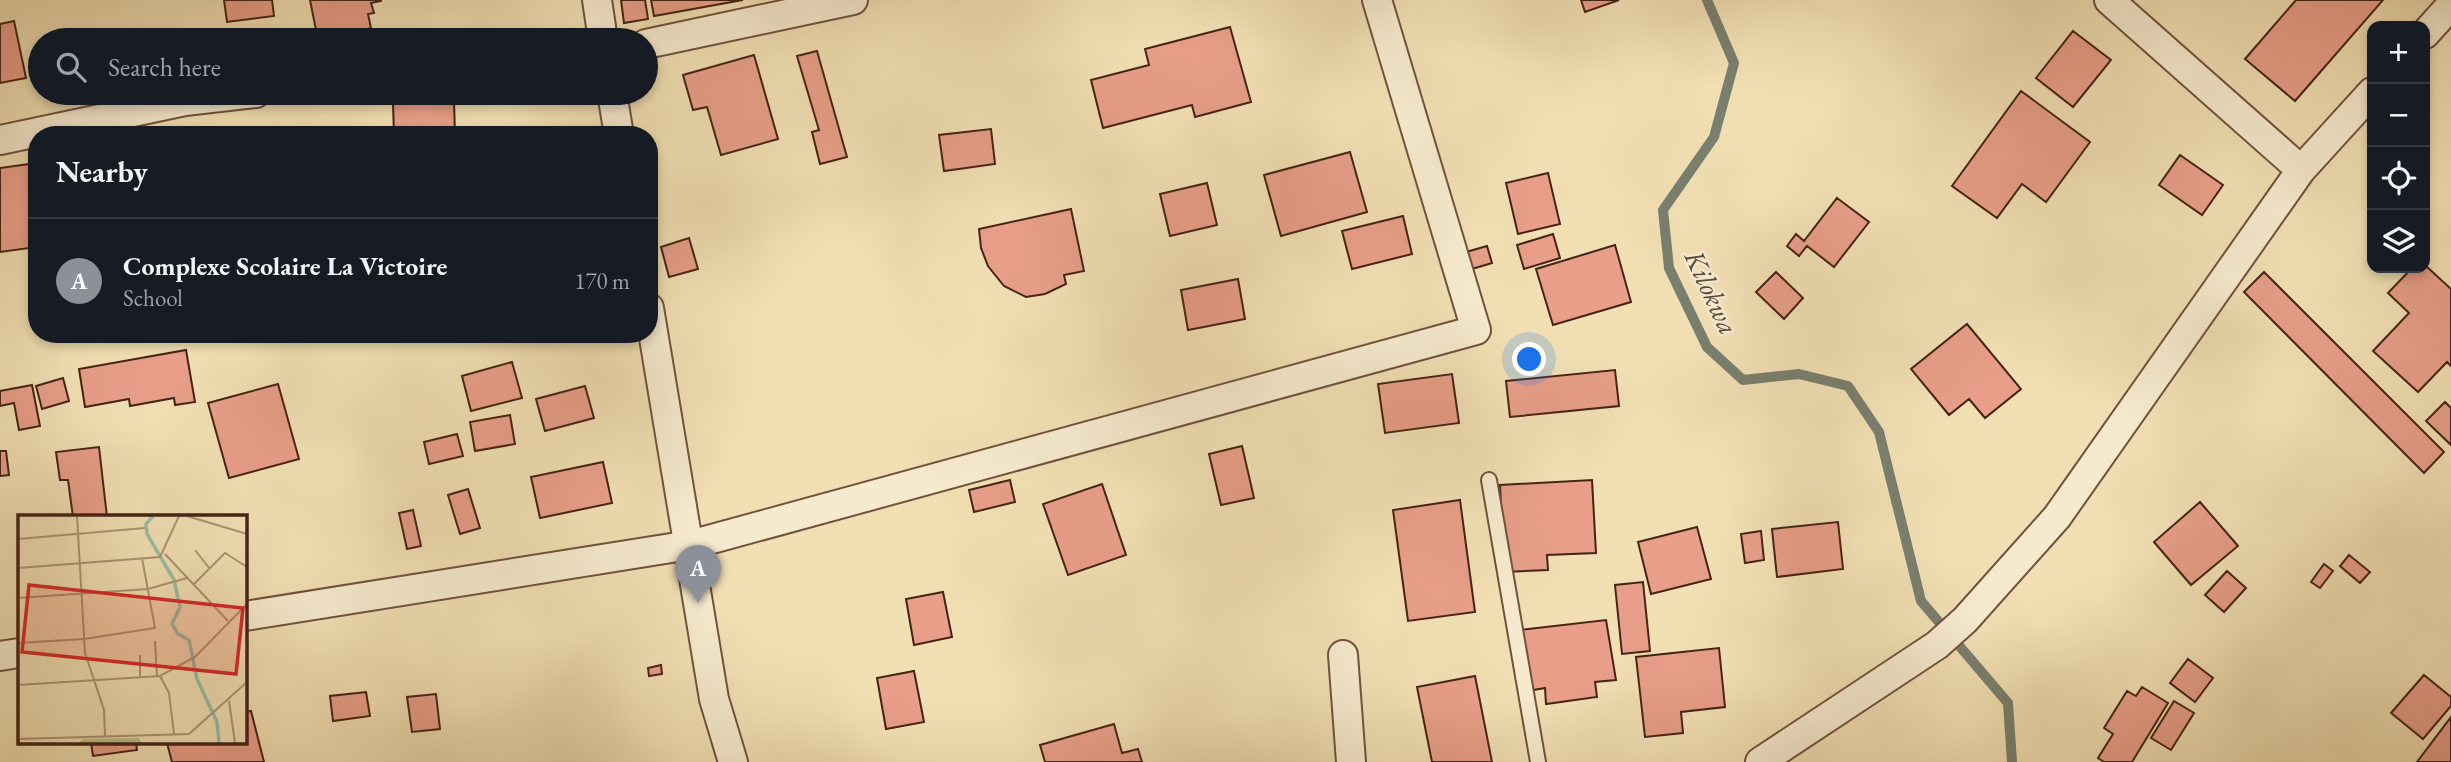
<!DOCTYPE html>
<meta charset="utf-8">
<style>
:root{--surface:#171b24;--page:#20242c;--text:#f1f3f6;--muted:#9ea1a6;--line:#363941;--accent:#8c9099}
body{margin:0;font-family:"EB Garamond",serif;background:var(--page);color:var(--text)}
.controls{position:absolute;right:21px;top:21px;display:grid;overflow:hidden;border-radius:14px;box-shadow:0 4px 10px #0003}
.controls button{width:63px;height:63px;display:grid;place-items:center;padding:0;border:0;border-bottom:2px solid var(--line);background:var(--surface);color:var(--text);font:35px sans-serif}
.you{position:absolute;left:1530px;top:360px;width:24px;height:24px;margin:-18px;border:5px solid #fff;border-radius:50%;background:#1a73e8;box-shadow:0 0 0 10px #1a73e833}
.badge{display:grid;place-items:center;width:46px;height:46px;border-radius:50%;background:var(--accent);color:#fff;font-size:23px;font-weight:700}
.pin{position:absolute;translate:-50% -58px;filter:drop-shadow(0 2px 4px #0008)}
.pin::after{content:'';position:absolute;top:37px;width:24px;height:21px;background:inherit;clip-path:polygon(0 0,100% 0,50% 100%)}
.list{margin:0;padding:0;list-style:none}
h2{display:flex;justify-content:space-between;align-items:center;height:91px;margin:0;padding:0 28px;font-size:30px}
h2 small{font-size:23px;font-weight:400;color:var(--muted)}
.list li{display:grid;grid-template-columns:46px 1fr auto;gap:21px;align-items:center;box-sizing:border-box;height:126px;padding:0 28px;border-top:2px solid var(--line)}
.list b{display:block;font-size:26px;white-space:nowrap}
.list p{margin:0;font-size:23px;white-space:nowrap;color:var(--muted)}
.list em{font-size:23px;font-style:normal;color:var(--muted)}
.icon{flex:none;width:38px;height:38px;fill:none;stroke:currentColor;stroke-width:2;stroke-linecap:round;stroke-linejoin:round}
.map{position:relative;flex:none;width:2451px;height:762px;overflow:hidden}
.search{position:absolute;background:var(--surface);box-shadow:0 4px 10px #0003;left:28px;top:28px;width:630px;height:77px;display:flex;align-items:center;gap:18px;box-sizing:border-box;padding:0 24px;border-radius:38px;color:var(--muted);font-size:26px}
.panel{position:absolute;background:var(--surface);box-shadow:0 4px 10px #0003;left:28px;top:126px;width:630px;height:217px;border-radius:28px}
.map>svg:first-child{display:block}
.lines{fill:none;stroke-linecap:round;stroke-linejoin:round}
.stream{stroke:#797f6e;stroke-width:10}
.building{fill:#e89e89;stroke:#452316;stroke-width:2}
.lane-casing{stroke:#70523d;stroke-width:18}
.street-casing{stroke:#70523d;stroke-width:32}
.lane{stroke:#f6eace;stroke-width:14}
.street{stroke:#f6eace;stroke-width:28}
.labels{text-anchor:middle;dominant-baseline:central;stroke-width:5;stroke-linejoin:round;paint-order:stroke}
.water-label{font-size:28px;font-style:italic;fill:#5a4a3b;stroke:#f6eace}
.inset-river{fill:none;stroke:#9bbda9;stroke-width:3.5}
.inset-road{fill:none;stroke:#ac9474;stroke-width:2}
.view{fill:#d62828;fill-opacity:0.15;stroke:#d62828;stroke-width:3.5}
.inset-edge{fill:none;stroke:#452316;stroke-width:3.5}
</style>
<div class="map">
<svg width="2451" height="762" viewBox="0 0 2451 762">
<rect width="100%" height="100%" fill="#f1dfb3"/>
<filter id="stains"><feTurbulence type="fractalNoise" baseFrequency=".00286" numOctaves="4"/><feColorMatrix values="0 0 0 0 .2 0 0 0 0 .09 0 0 0 0 .02 0 0 0 .5 -.17"/></filter>
<radialGradient id="worn" r=".72"><stop offset=".6" stop-color="#630" stop-opacity="0"/><stop offset="1" stop-color="#630" stop-opacity=".3"/></radialGradient>
<g class="lines">
<!-- stream -->
<path class="stream" d="M 1707,0 L 1734,63 L 1714,137 L 1663,210 L 1669,268 L 1707,347 L 1743,380 L 1799,374 L 1848,386 L 1879,432 L 1921,601 L 2008,703 L 2012,762"/>
</g>
<!-- building -->
<path class="building" d="M 224,0 L 272,0 L 274,16 L 227,22 Z
M 310,0 L 381,0 L 381,1 L 371,3 L 374,13 L 368,14 L 371,28 L 360,31 L 362,40 L 318,40 Z
M 621,0 L 645,0 L 648,19 L 624,23 Z
M 651,0 L 743,0 L 654,16 Z
M 1581,0 L 1619,0 L 1585,12 Z
M 2296,0 L 2383,0 L 2295,101 L 2245,59 Z
M 14,21 L 26,78 L 0,83 L 0,24 Z
M 1230,27 L 1251,102 L 1195,117 L 1192,105 L 1103,128 L 1091,80 L 1149,65 L 1145,49 Z
M 2073,31 L 2111,60 L 2073,107 L 2036,78 Z
M 817,51 L 847,157 L 820,164 L 812,132 L 819,130 L 797,56 Z
M 754,55 L 778,139 L 721,155 L 707,107 L 693,110 L 683,75 Z
M 2021,91 L 2090,142 L 2046,202 L 2022,184 L 1997,218 L 1952,186 Z
M 454,101 L 455,135 L 394,135 L 393,103 Z
M 991,129 L 995,164 L 944,171 L 939,135 Z
M 1350,152 L 1367,212 L 1281,236 L 1264,175 Z
M 2180,155 L 2223,185 L 2202,215 L 2159,185 Z
M 37,163 L 37,247 L 0,252 L 0,168 Z
M 1548,173 L 1560,224 L 1518,234 L 1506,183 Z
M 1207,183 L 1217,225 L 1170,236 L 1160,194 Z
M 1837,198 L 1869,222 L 1834,267 L 1807,246 L 1799,256 L 1787,246 L 1796,234 L 1804,241 Z
M 1071,209 L 1084,271 L 1064,275 L 1066,284 L 1045,294 L 1026,297 L 1004,286 L 988,266 L 981,248 L 979,229 Z
M 1403,216 L 1412,254 L 1352,269 L 1342,231 Z
M 1553,234 L 1560,258 L 1524,269 L 1517,245 Z
M 689,238 L 698,269 L 669,277 L 661,247 Z
M 1615,245 L 1631,302 L 1553,325 L 1536,269 Z
M 1487,246 L 1492,263 L 1472,269 L 1466,252 Z
M 2425,265 L 2451,289 L 2451,366 L 2447,362 L 2418,392 L 2373,351 L 2409,313 L 2388,293 L 2412,268 L 2425,268 Z
M 1776,272 L 1803,298 L 1784,319 L 1756,292 Z
M 2264,272 L 2444,452 L 2424,473 L 2244,292 Z
M 1238,279 L 1245,319 L 1188,330 L 1181,290 Z
M 1967,324 L 2021,389 L 1985,418 L 1969,399 L 1949,415 L 1911,369 Z
M 84,334 L 112,334 L 85,340 Z
M 186,350 L 195,402 L 175,405 L 174,398 L 130,406 L 129,399 L 85,407 L 79,369 Z
M 512,362 L 522,398 L 471,411 L 462,376 Z
M 1615,370 L 1619,406 L 1510,417 L 1506,381 Z
M 1452,374 L 1459,423 L 1385,433 L 1378,384 Z
M 63,378 L 69,401 L 42,409 L 36,386 Z
M 278,384 L 299,459 L 229,478 L 208,403 Z
M 32,385 L 40,426 L 19,430 L 14,403 L 0,406 L 0,391 Z
M 585,386 L 594,418 L 545,431 L 536,399 Z
M 2445,402 L 2451,408 L 2451,445 L 2426,421 Z
M 510,415 L 515,444 L 475,451 L 470,422 Z
M 457,434 L 463,456 L 429,464 L 424,442 Z
M 1242,446 L 1254,498 L 1221,505 L 1209,454 Z
M 99,447 L 107,517 L 73,517 L 68,480 L 60,480 L 56,452 Z
M 0,451 L 6,451 L 9,475 L 0,476 Z
M 603,462 L 612,503 L 540,518 L 531,477 Z
M 1010,480 L 1015,502 L 974,512 L 969,490 Z
M 1592,480 L 1596,553 L 1547,555 L 1548,570 L 1504,572 L 1500,485 Z
M 1102,484 L 1126,555 L 1068,575 L 1043,504 Z
M 468,489 L 480,528 L 460,534 L 448,495 Z
M 1460,500 L 1475,612 L 1408,621 L 1393,510 Z
M 2200,502 L 2238,546 L 2191,585 L 2154,542 Z
M 413,510 L 421,546 L 407,549 L 399,513 Z
M 1838,522 L 1843,569 L 1777,577 L 1772,529 Z
M 1697,527 L 1711,579 L 1651,594 L 1638,542 Z
M 1761,531 L 1764,560 L 1745,563 L 1741,534 Z
M 2349,555 L 2370,572 L 2360,583 L 2340,566 Z
M 2324,564 L 2333,571 L 2320,588 L 2311,582 Z
M 2227,571 L 2246,588 L 2224,612 L 2205,595 Z
M 1643,582 L 1650,651 L 1622,654 L 1615,585 Z
M 943,592 L 952,637 L 914,645 L 906,599 Z
M 1606,620 L 1616,680 L 1595,682 L 1597,697 L 1546,704 L 1545,688 L 1528,691 L 1520,630 Z
M 1719,648 L 1725,707 L 1681,712 L 1683,733 L 1645,737 L 1636,657 Z
M 2188,659 L 2213,678 L 2195,702 L 2170,683 Z
M 661,665 L 662,674 L 649,676 L 648,668 Z
M 914,671 L 924,722 L 886,729 L 877,678 Z
M 2424,675 L 2451,697 L 2451,706 L 2423,739 L 2391,713 Z
M 1475,676 L 1492,762 L 1432,762 L 1417,687 Z
M 2142,687 L 2168,703 L 2132,762 L 2104,762 L 2098,758 L 2113,734 L 2104,728 L 2127,691 L 2136,696 Z
M 366,692 L 370,716 L 333,721 L 330,696 Z
M 436,694 L 440,729 L 412,732 L 407,697 Z
M 2174,701 L 2194,713 L 2171,750 L 2151,738 Z
M 251,711 L 264,762 L 172,762 L 167,743 L 245,743 L 245,712 Z
M 2451,717 L 2451,762 L 2417,762 Z
M 1114,724 L 1122,753 L 1138,749 L 1142,762 L 1045,762 L 1040,745 Z
M 91,743 L 136,743 L 137,750 L 93,756 Z"/>
<g class="lines">
<defs>
<path id="lane" d="M 1489,480 L 1538,762"/>
<path id="street" d="M 597,0 L 603,40
M 2109,0 L 2301,170
M 2425,34 L 2451,5
M 646,44 L 853,0
M 612,93 L 619,135
M 0,140 L 185,101 L 256,93
M 649,308 L 714,699 L 733,762
M 245,616 L 690,545 L 1476,330 L 1377,0
M 1343,655 L 1351,762
M 0,656 L 19,653
M 1760,762 L 1937,645 L 1965,620 L 2057,517 L 2301,170 L 2372,92"/>
</defs>
<!-- lane casing -->
<use href="#lane" class="lane-casing"/>
<!-- street casing -->
<use href="#street" class="street-casing"/>
<!-- lane -->
<use href="#lane" class="lane"/>
<!-- street -->
<use href="#street" class="street"/>
</g>
<g class="labels">
<!-- water labels -->
<g class="water-label">
<text transform="translate(1712 292) rotate(65)">Kilokwa</text>
</g>
</g>
<!-- overview -->
<g transform="translate(18 515)">
<rect width="229" height="229" fill="#f1dfb3"/>
<path d="M 121,223 L 124,228 L 61,228 L 65,224 Z" fill="#bcc18b"/>
<path class="inset-river" d="M 135,1 L 128,9 L 129,19 L 156,65 L 162,92 L 154,109 L 160,119 L 171,125 L 179,164 L 199,207 L 201,228"/>
<path class="inset-road" d="M 59,1 L 67,138 L 86,195 L 87,221M 169,1 L 229,19M 0,24 L 127,13M 177,35 L 192,54M 147,39 L 210,106M 0,53 L 142,42 L 161,1M 176,69 L 207,38 L 229,52M 0,83 L 130,74 L 169,63M 137,126 L 139,162M 0,128 L 66,124 L 137,113 L 124,43M 142,161 L 151,178 L 156,219M 122,162 L 122,140M 0,170 L 142,161 L 177,142 L 229,89M 211,186 L 217,228M 0,224 L 171,219 L 229,167"/>
<path class="view" d="M 11,70 L 225,93 L 218,159 L 4,137 Z"/>
<rect width="229" height="229" class="inset-edge"/>
</g>
<rect width="100%" height="100%" filter="url(#stains)"/>
<rect width="100%" height="100%" fill="url(#worn)"/>
</svg>
<div class="controls">
<button>+</button>
<button>−</button>
<button><svg class="icon" aria-label="locate" viewBox="0 0 24 24"><circle cx="12" cy="12" r="6"/><path d="M12 2v4M12 18v4M2 12h4M18 12h4"/></svg></button>
<button><svg class="icon" aria-label="layers" viewBox="0 0 24 24"><path d="M12 4l9 5-9 5-9-5zM3 14l9 5 9-5"/></svg></button>
</div>
<div class="you"></div>
<div class="pin badge" style="left:698px;top:603px">A</div>
<div class="search"><svg class="icon" aria-label="search" viewBox="0 0 24 24"><circle cx="10" cy="10" r="6"/><path d="M15 15l6 6"/></svg>Search here</div>
<section class="panel">
<h2>Nearby<small></small></h2>
<ul class="list">
<li><span class="badge">A</span><div><b>Complexe Scolaire La Victoire</b><p>School</p></div><em>170 m</em></li>
</ul>
</section>
</div>
